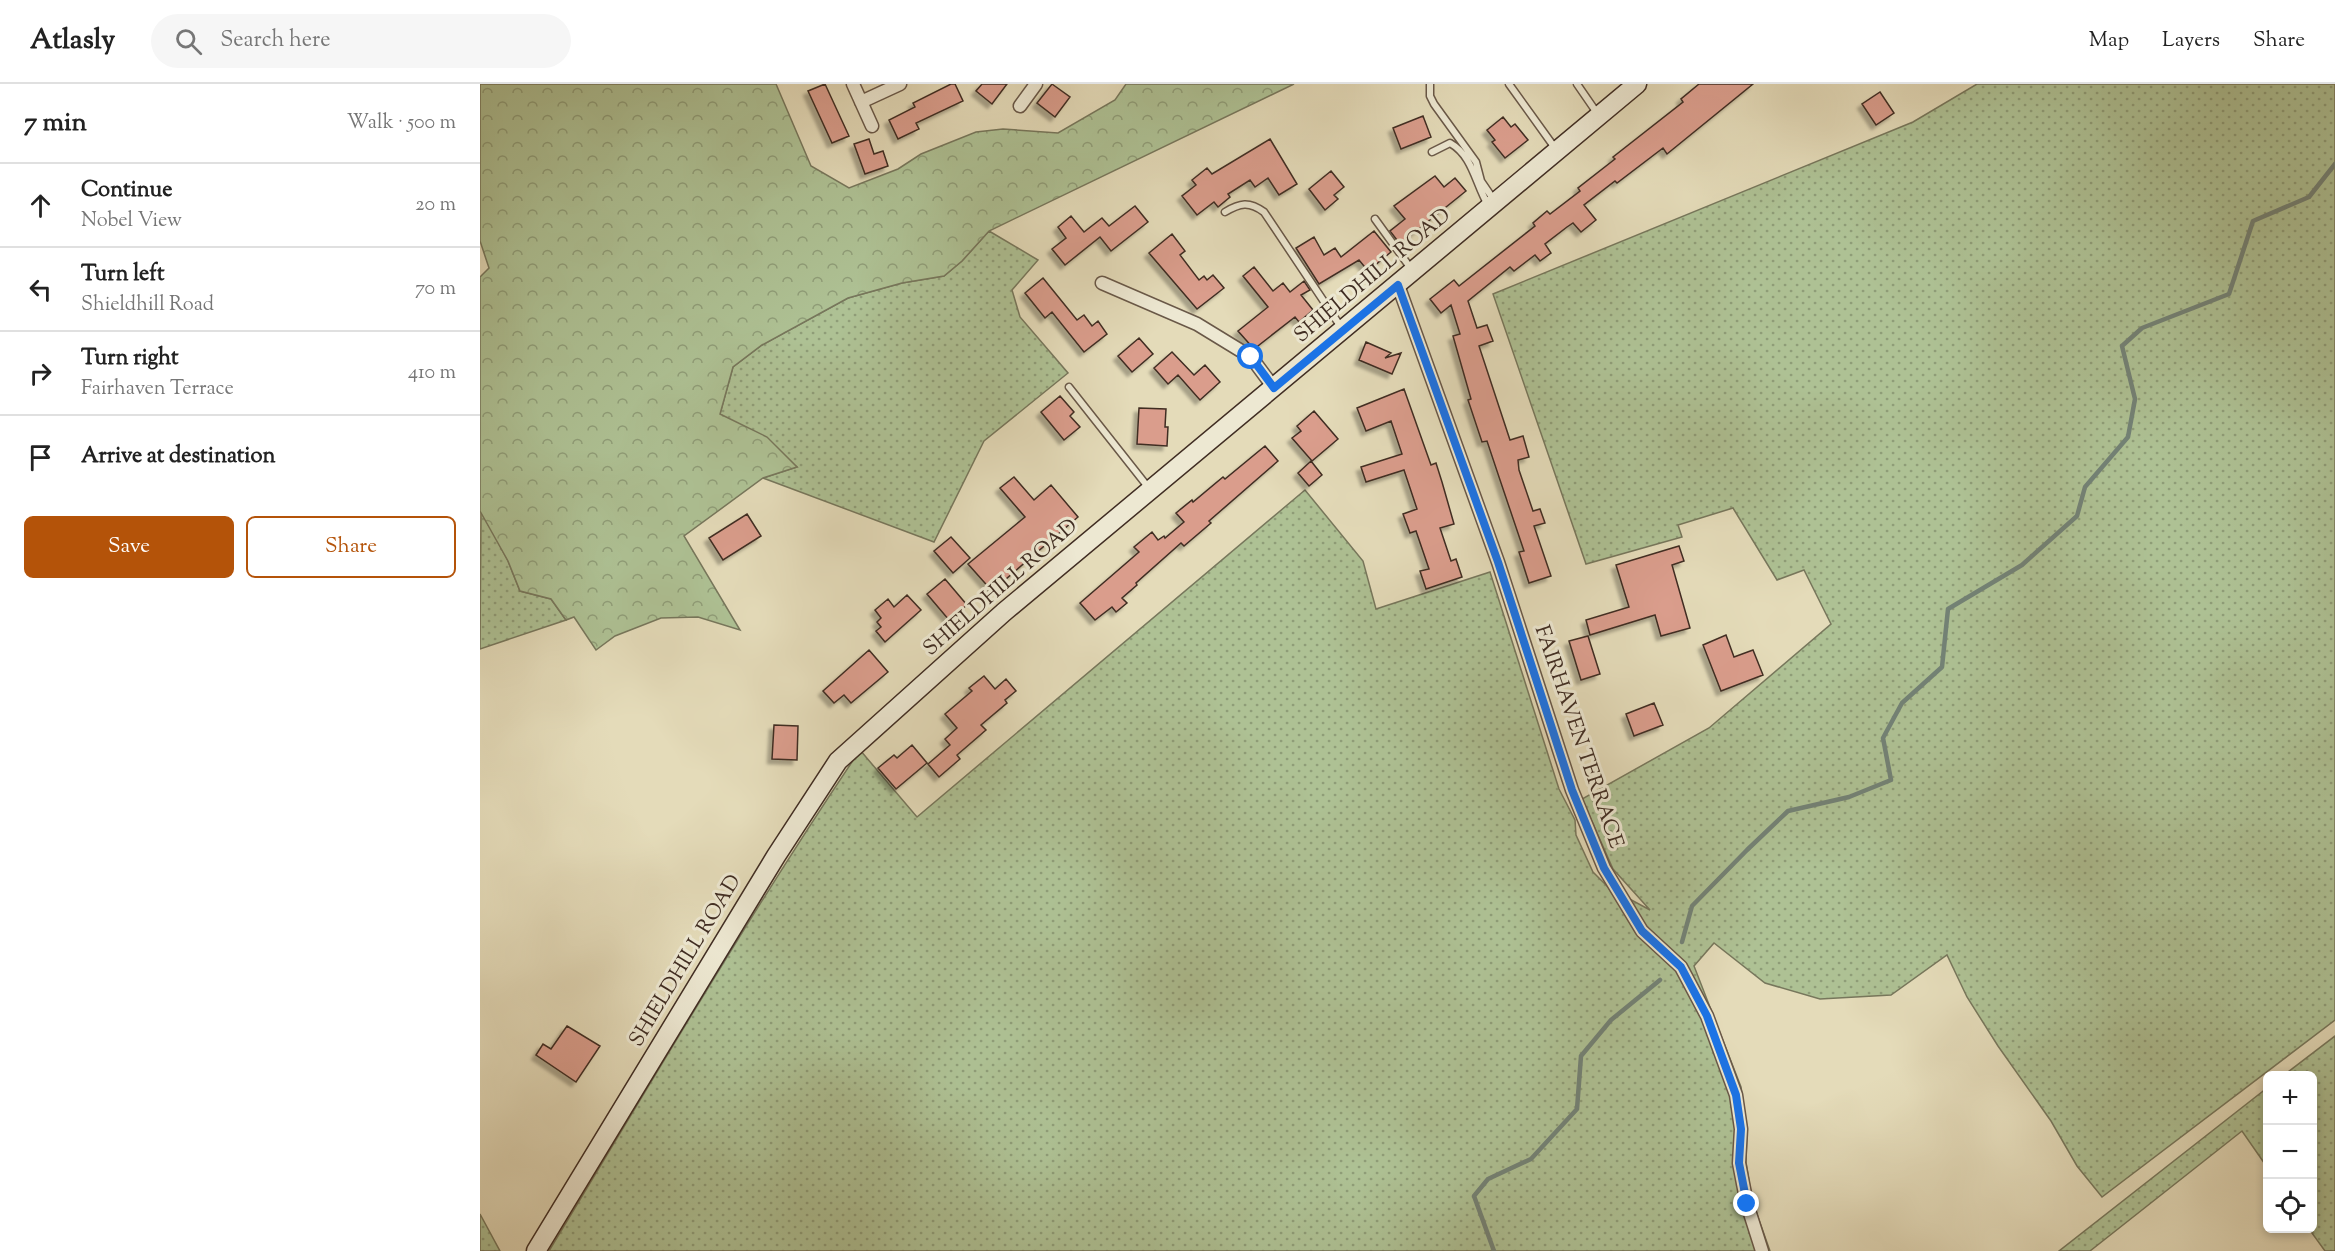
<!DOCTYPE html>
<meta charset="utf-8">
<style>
:root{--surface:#fff;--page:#f6f6f6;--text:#222;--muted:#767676;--line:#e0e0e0;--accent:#b45309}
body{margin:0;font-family:"Sorts Mill Goudy",serif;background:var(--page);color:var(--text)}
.controls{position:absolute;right:18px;bottom:18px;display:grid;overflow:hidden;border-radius:9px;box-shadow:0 3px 9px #0003}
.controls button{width:54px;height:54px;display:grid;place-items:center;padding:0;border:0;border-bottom:2px solid var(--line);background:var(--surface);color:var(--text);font:30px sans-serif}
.stop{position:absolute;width:18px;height:18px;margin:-14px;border:4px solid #1a73e8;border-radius:50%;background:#fff}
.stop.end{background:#1a73e8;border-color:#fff;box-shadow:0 2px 6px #0008}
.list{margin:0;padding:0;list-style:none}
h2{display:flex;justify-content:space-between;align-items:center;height:78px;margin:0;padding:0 24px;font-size:26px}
h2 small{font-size:20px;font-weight:400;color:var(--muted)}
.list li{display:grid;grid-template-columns:39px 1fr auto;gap:18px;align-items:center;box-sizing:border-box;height:84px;padding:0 24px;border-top:2px solid var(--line)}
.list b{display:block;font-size:22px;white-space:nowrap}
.list p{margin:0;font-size:20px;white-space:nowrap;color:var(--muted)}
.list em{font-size:20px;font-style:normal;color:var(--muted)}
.actions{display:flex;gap:12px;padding:18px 24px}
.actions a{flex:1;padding:14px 0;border:2px solid var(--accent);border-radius:9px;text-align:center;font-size:21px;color:var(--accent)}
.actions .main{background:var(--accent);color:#fff}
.icon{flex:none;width:33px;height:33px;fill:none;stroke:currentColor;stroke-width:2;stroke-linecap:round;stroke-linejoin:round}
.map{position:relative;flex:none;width:1855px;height:1167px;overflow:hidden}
header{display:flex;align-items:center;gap:36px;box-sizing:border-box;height:84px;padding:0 30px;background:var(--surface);border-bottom:2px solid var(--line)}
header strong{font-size:28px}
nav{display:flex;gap:33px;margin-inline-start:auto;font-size:21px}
.search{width:420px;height:54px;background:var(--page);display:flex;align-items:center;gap:15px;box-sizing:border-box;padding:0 21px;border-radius:33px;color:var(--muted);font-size:22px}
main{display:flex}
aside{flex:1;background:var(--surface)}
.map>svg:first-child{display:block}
.grass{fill:url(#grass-dots);stroke:#77775c;stroke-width:1.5}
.forest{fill:url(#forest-crowns);stroke:#77775c;stroke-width:1.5}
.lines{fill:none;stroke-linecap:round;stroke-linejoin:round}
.stream{stroke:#738276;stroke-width:4.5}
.building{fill:#da9d8c;stroke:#402d23;stroke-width:1.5;filter:url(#shadow)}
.service-casing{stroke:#695848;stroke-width:9}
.minor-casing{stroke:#695848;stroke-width:15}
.secondary-casing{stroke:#402d23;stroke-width:21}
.service{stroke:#ede8d2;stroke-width:6}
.minor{stroke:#ede8d2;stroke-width:12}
.secondary{stroke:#ede8d2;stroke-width:18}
.route{stroke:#1a73e8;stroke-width:8}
.labels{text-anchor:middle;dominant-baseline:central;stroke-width:6;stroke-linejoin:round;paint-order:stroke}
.street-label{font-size:21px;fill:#402d23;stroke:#ede8d2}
</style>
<header>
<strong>Atlasly</strong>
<div class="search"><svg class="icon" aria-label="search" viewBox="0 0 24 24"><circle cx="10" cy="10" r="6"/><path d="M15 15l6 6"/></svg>Search here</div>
<nav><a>Map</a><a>Layers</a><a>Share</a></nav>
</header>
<main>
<aside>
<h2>7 min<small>Walk · 500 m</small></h2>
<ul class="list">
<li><svg class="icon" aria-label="ahead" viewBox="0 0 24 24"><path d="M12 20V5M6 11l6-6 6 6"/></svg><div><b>Continue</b><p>Nobel View</p></div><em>20 m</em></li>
<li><svg class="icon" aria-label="left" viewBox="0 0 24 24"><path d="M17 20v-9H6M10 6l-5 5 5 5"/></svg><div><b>Turn left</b><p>Shieldhill Road</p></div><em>70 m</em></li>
<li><svg class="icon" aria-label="right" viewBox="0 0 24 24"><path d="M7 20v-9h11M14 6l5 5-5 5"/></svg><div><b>Turn right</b><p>Fairhaven Terrace</p></div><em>410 m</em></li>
<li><svg class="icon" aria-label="arrive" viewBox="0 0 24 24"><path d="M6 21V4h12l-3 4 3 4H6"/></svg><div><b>Arrive at destination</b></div></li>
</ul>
<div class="actions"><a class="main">Save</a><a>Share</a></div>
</aside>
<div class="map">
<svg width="1855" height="1167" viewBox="0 0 1855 1167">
<defs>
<pattern id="grass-dots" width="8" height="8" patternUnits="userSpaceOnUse" patternTransform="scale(1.5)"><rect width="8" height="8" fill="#aec194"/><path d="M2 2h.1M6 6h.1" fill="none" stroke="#8f9d78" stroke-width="1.8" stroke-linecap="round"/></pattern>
<pattern id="forest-crowns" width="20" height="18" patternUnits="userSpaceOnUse" patternTransform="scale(1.5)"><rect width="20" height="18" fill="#aec194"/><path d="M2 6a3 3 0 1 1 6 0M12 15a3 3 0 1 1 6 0" fill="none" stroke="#8f9d78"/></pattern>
<filter id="shadow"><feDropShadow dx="-4.5" dy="4.5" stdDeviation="1.5" flood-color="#0004"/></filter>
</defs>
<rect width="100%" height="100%" fill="#e4dbb9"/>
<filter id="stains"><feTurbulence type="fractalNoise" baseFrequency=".00333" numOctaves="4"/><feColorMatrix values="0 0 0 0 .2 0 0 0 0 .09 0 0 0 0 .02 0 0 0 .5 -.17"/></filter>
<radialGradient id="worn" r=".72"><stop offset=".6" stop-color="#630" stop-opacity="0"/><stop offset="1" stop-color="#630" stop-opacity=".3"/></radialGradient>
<!-- grass -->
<path class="grass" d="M 1497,0 L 1855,0 L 1855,936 L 1622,1113 L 1597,1082 L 1571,1037 L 1518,962 L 1487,913 L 1467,871 L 1411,911 L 1340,915 L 1285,899 L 1234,859 L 1214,882 L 1261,1003 L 1267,1044 L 1266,1078 L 1272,1116 L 1290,1167 L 69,1167 C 171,999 270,829 380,666 L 437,733 L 825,406 L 883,477 L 896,525 L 1010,488 L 1079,705 L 1095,736 L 1096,751 L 1113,788 L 1129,804 L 1170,826 L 1133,785 L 1102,715 L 1229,644 L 1351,540 L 1324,486 L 1297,496 L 1253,424 L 1198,441 L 1202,453 L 1106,480 L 1013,210 L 1433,38 Z
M 509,147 L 558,176 L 532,206 L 540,233 L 588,289 L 504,357 L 454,458 L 283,394 L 317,383 L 240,330 L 253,283 L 282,261 L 368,214 L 422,199 L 464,192 L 482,177 Z
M 1,426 L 28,477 L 40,507 L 71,515 L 86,536 L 0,565 Z
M 1855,952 L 1855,1167 L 1845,1167 L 1829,1145 L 1832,1144 L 1832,992 L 1804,991 Z
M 1787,1004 L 1787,1083 L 1762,1047 L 1610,1167 L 1579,1167 Z
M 0,1130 L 20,1167 L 0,1167 Z"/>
<!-- forest -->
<path class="forest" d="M 0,0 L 296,0 L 331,82 L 369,104 L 418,85 L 441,70 L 496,48 L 523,45 L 578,49 L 635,16 L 646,0 L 814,0 L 509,147 L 482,177 L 464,192 L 422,199 L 368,214 L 282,261 L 253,283 L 240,330 L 287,353 L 317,383 L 283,394 L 204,452 L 260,546 L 218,533 L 181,534 L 135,552 L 116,566 L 94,533 L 86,536 L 71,515 L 40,507 L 28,477 L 0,427 L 0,193 L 9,184 L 0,157 Z"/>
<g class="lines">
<!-- stream -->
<path class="stream" d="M 1202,858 L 1212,822 L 1267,766 L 1308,727 L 1369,713 L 1411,696 L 1403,654 L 1422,619 L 1462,583 L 1468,525 L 1542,481 L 1597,432 L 1605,403 L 1648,353 L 1655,315 L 1642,262 L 1662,244 L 1749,210 L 1773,137 L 1829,113 L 1855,80
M 1014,1167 L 994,1112 L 1008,1095 L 1051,1075 L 1097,1025 L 1101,972 L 1131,936 L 1180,896"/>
</g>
<!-- building -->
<path class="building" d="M 345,0 L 369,52 L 352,59 L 328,7 Z
M 471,0 L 475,0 L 483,17 L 436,39 L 439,45 L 418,55 L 409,36 L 435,23 L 433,19 Z
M 502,0 L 527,0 L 512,20 L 496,7 Z
M 572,0 L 590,13 L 575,33 L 557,19 Z
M 1219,0 L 1273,0 L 1187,70 L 1183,64 L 1137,99 L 1135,97 L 1104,121 L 1116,136 L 1101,148 L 1093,139 L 1087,143 L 1065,160 L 1071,169 L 1060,177 L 1055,171 L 1034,187 L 1030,183 L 988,217 L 997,244 L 1007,241 L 1013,257 L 999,262 L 1030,356 L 1043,352 L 1049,373 L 1038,376 L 1039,386 L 1053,427 L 1060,425 L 1065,439 L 1054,442 L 1071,492 L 1049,499 L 1039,468 L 1044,467 L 1019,393 L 1007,357 L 1002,358 L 988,316 L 991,315 L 973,252 L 980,250 L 971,221 L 961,229 L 950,215 L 974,196 L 979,202 L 1055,142 L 1053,139 L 1067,127 L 1070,130 L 1100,107 L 1098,104 L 1135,75 L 1133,73 L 1203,18 L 1201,15 Z
M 1400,8 L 1414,29 L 1396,41 L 1382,20 Z
M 943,32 L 951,53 L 921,65 L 913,44 Z
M 1023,33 L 1031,43 L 1035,40 L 1048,56 L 1025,74 L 1012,58 L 1015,56 L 1007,46 Z
M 389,55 L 394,70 L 403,67 L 408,82 L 385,90 L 374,60 Z
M 790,55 L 817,100 L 799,111 L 788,94 L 775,103 L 770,96 L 748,110 L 750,113 L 738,123 L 734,118 L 717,131 L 702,112 L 716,101 L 712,96 L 727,84 L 732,90 Z
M 851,87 L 864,103 L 854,111 L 858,115 L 845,126 L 829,105 Z
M 955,92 L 964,103 L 975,94 L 986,107 L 920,160 L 910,147 L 925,135 L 914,122 Z
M 655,122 L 668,138 L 631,167 L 620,153 L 585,181 L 572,165 L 586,154 L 578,143 L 591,132 L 604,148 L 622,134 L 629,142 Z
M 894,147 L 911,168 L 888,187 L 879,176 L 839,200 L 816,164 L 834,153 L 844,171 L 855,164 L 861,173 Z
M 692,150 L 705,167 L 700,171 L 719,196 L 724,192 L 727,196 L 733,191 L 744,204 L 717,225 L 669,169 Z
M 774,183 L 793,207 L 803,199 L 810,208 L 824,197 L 830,206 L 821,211 L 833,226 L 819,238 L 815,233 L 774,265 L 758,247 L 788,223 L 763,192 Z
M 563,194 L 597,236 L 604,231 L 612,242 L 618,237 L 627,250 L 604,268 L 572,228 L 565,234 L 545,209 Z
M 659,254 L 673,270 L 652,288 L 638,272 Z
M 886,258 L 911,269 L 905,274 L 921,269 L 912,290 L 879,276 Z
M 692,268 L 714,291 L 725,281 L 740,298 L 720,316 L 698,291 L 688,300 L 674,284 Z
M 924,305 L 951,381 L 956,379 L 962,398 L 974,440 L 960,444 L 971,477 L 976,475 L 982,493 L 946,505 L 940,487 L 949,485 L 936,447 L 930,449 L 923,430 L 937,425 L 924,386 L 886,398 L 881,383 L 922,370 L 911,337 L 886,347 L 877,324 Z
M 580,312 L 594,328 L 590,332 L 600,343 L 584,356 L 561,328 Z
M 659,324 L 686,325 L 685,343 L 688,343 L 687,362 L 657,360 Z
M 834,327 L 858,355 L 832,377 L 812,354 L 821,347 L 817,342 Z
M 785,362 L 798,377 L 729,437 L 731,439 L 704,462 L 701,459 L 656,499 L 657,501 L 642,514 L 647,519 L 636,528 L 632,523 L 615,536 L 600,519 L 659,468 L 654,463 L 672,448 L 678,456 L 684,452 L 685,454 L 704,438 L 696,429 L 712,416 L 713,418 L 743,393 L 745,395 Z
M 831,377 L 842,391 L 829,402 L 818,389 Z
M 534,393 L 554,416 L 571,401 L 598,433 L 512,507 L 488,480 L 545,433 L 520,404 Z
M 267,430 L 281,452 L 243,476 L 229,454 Z
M 471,453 L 490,474 L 473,489 L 454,467 Z
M 1199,462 L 1204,477 L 1192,481 L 1210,544 L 1181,552 L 1175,531 L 1110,551 L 1106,536 L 1149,523 L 1136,481 Z
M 465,495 L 487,521 L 469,536 L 447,510 Z
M 427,511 L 441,526 L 405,558 L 396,547 L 401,543 L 397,538 L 401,534 L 395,526 L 408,515 L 414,523 Z
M 1246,551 L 1254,573 L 1273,566 L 1283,591 L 1241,607 L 1223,561 Z
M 1108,552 L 1120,590 L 1101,596 L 1089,557 Z
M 389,566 L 408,588 L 371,619 L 364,611 L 354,619 L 343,607 Z
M 504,592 L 515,605 L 526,595 L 536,607 L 525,616 L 527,619 L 501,641 L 506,646 L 477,671 L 480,675 L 459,693 L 448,680 L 470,661 L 465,655 L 477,644 L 465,630 L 492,607 L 489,604 Z
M 1174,619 L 1183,641 L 1154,652 L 1146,630 Z
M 294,641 L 318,642 L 317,676 L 292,675 Z
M 432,661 L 447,679 L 416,705 L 398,684 L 414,671 L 417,674 Z
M 87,942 L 120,962 L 96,998 L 56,971 L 63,960 L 71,965 Z"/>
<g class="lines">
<defs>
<path id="service" d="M 950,0 L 950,12 L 954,20 L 996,78 L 1001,97 L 1014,116
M 1029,0 L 1075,64
M 1097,0 L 1117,29
M 952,68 L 970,59 C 993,72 995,99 1008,121
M 745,128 C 760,119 769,117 784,128 L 861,243
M 895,135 L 932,186
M 589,303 L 668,403"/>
<path id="minor" d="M 373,0 L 392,42
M 381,18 L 420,0
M 540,22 L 556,0
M 622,199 L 717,240 L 771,273 L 794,304
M 918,201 L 1018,478 L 1092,706 L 1124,784 L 1162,847 L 1201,883 L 1227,932 L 1256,1011 L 1261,1045 L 1259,1079 L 1267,1120 L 1282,1167"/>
<path id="secondary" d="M 56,1167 L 296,772 L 358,677 L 524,528 L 1157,0"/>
</defs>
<!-- service casing -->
<use href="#service" class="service-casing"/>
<!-- minor casing -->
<use href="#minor" class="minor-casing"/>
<!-- secondary casing -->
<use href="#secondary" class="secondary-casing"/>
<!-- service -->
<use href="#service" class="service"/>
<!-- minor -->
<use href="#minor" class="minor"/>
<!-- secondary -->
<use href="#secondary" class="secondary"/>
</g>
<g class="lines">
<!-- route -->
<path class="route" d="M 771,273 L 794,304 L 918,201 L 1018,478 L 1092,706 L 1124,784 L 1162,847 L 1201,883 L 1227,932 L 1256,1011 L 1261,1045 L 1259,1079 L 1267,1120"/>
</g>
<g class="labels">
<!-- street labels -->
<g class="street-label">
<text transform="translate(893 192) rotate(-40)">SHIELDHILL ROAD</text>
<text transform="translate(521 504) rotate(-41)">SHIELDHILL ROAD</text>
<text transform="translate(1098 653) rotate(71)">FAIRHAVEN TERRACE</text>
<text transform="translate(206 877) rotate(-59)">SHIELDHILL ROAD</text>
</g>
</g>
<rect width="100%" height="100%" filter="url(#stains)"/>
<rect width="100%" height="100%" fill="url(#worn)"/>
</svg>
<div class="controls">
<button>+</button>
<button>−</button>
<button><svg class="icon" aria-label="locate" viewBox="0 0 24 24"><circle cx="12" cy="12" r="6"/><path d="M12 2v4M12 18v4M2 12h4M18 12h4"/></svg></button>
</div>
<div class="stop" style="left:771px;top:273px"></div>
<div class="stop end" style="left:1267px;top:1120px"></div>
</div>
</main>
